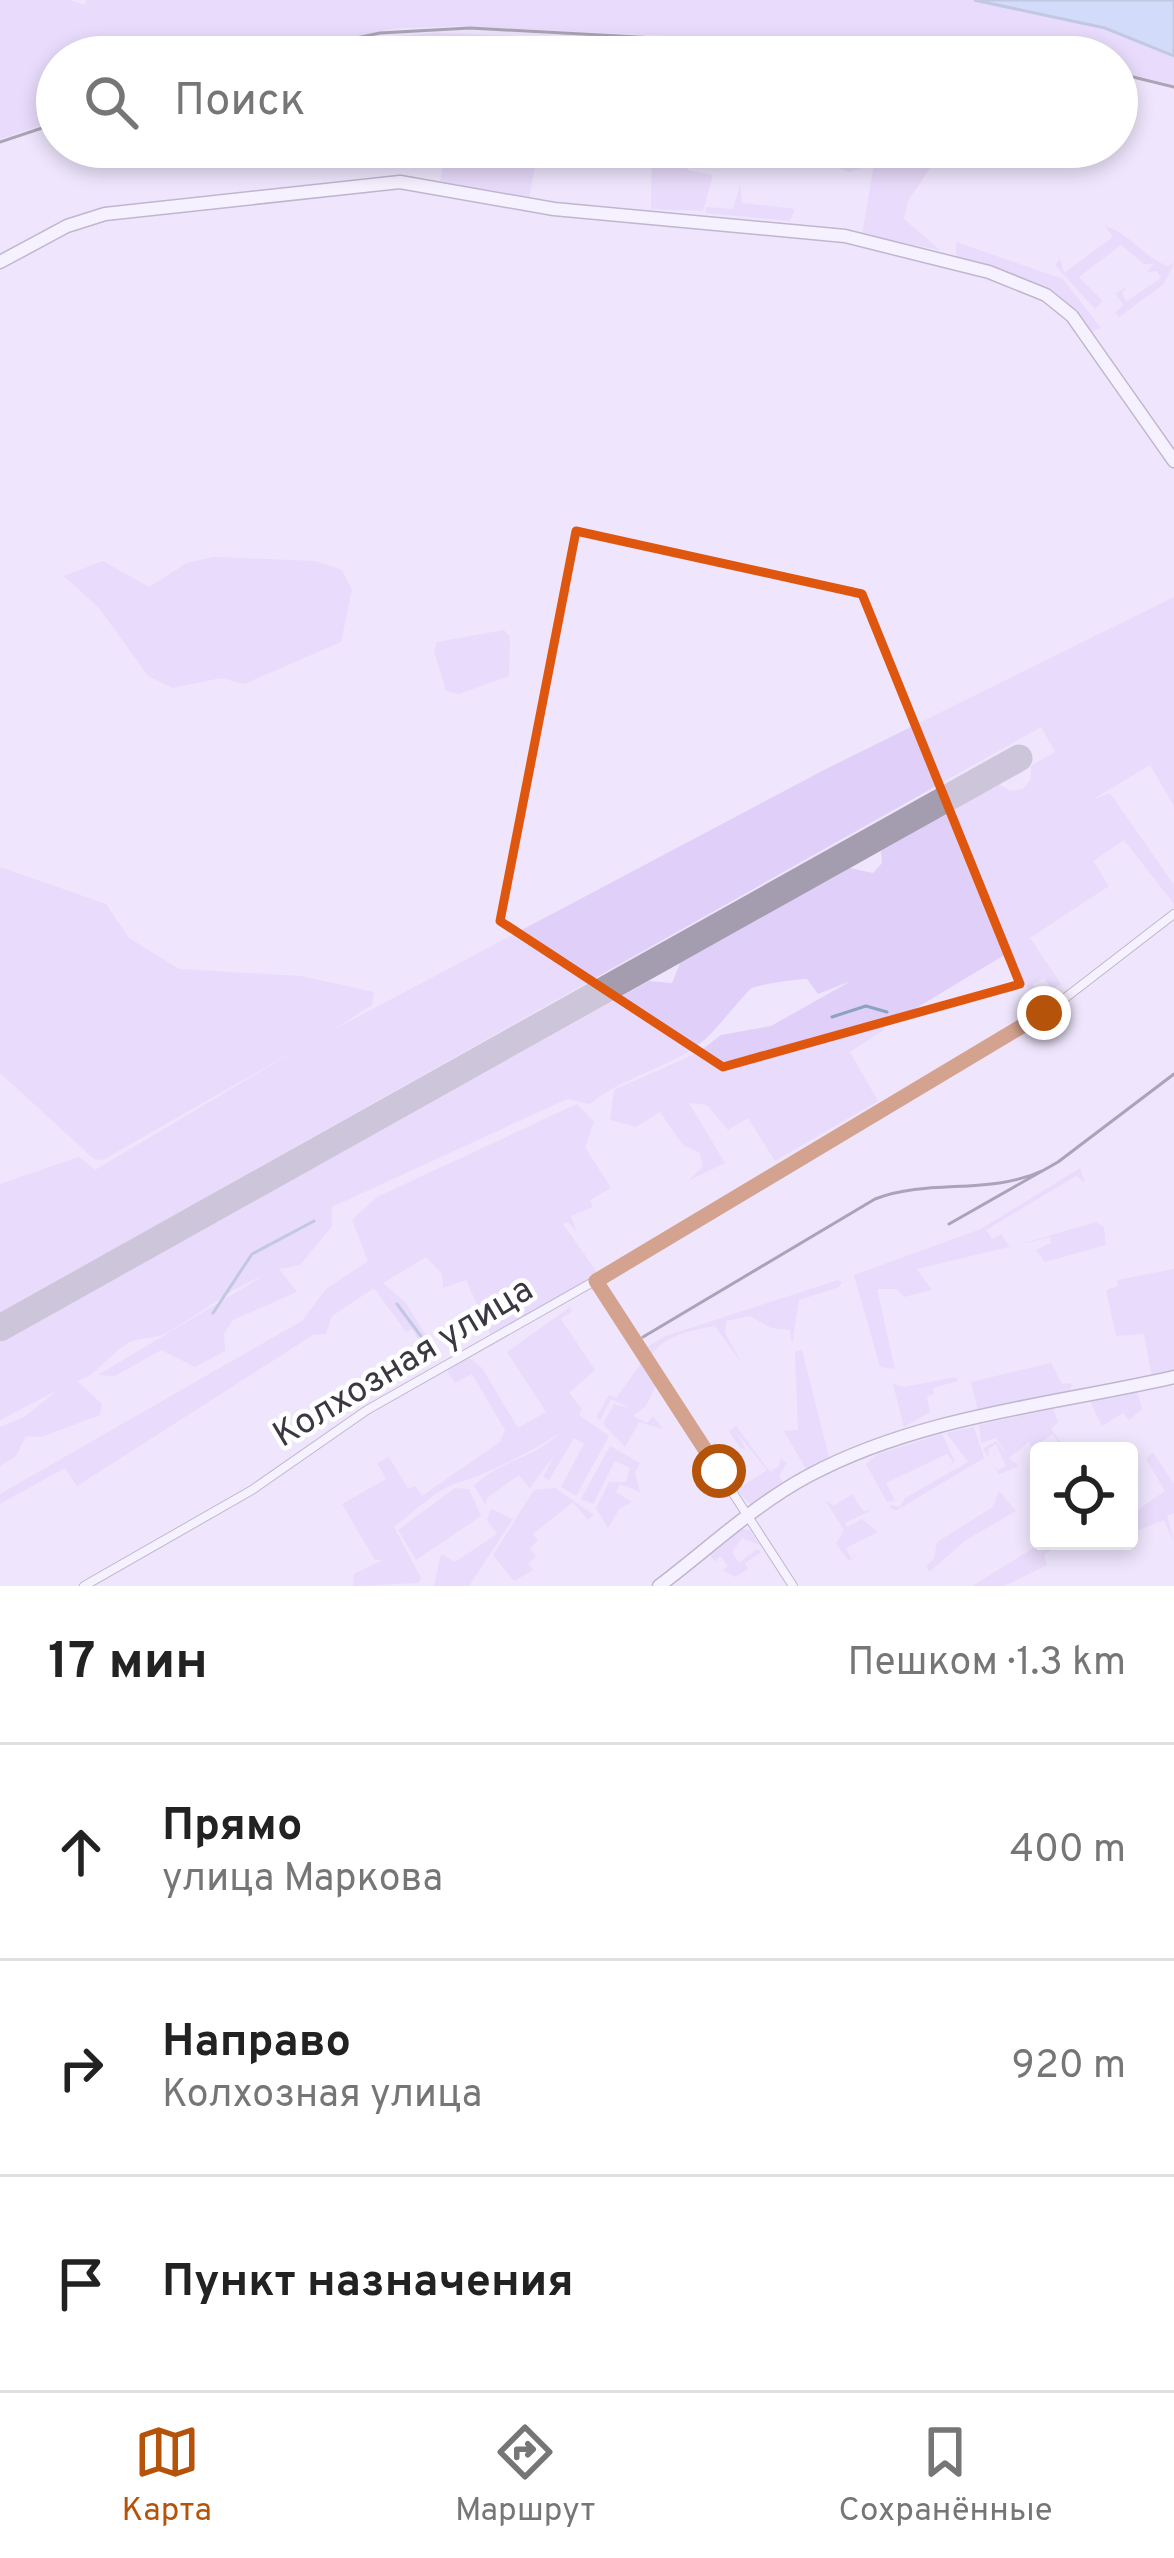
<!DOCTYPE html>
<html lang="ru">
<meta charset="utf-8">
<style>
:root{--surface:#fff;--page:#f6f6f6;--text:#222;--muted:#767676;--line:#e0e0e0;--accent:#b45309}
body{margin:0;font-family:Overpass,sans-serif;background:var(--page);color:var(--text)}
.controls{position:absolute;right:36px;bottom:36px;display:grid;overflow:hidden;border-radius:12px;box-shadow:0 6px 18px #0003}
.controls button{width:108px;height:108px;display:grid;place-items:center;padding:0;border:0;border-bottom:3px solid var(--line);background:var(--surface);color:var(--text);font:60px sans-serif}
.stop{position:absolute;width:36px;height:36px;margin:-27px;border:9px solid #b45309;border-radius:50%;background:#fff}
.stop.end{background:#b45309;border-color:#fff;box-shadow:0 3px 12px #0008}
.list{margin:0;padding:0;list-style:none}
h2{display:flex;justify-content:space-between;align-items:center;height:156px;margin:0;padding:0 48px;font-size:51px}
h2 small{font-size:39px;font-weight:400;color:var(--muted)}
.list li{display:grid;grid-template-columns:78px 1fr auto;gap:36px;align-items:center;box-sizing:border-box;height:216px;padding:0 48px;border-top:3px solid var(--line)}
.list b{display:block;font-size:45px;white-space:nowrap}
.list p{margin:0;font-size:39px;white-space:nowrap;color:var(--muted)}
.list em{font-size:39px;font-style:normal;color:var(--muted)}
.icon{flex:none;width:66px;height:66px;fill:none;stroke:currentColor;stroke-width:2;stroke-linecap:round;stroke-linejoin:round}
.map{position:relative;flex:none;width:1174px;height:1586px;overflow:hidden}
.search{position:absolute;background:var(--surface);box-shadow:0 6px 18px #0003;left:36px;right:36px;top:36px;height:132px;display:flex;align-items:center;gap:30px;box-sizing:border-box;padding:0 42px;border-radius:66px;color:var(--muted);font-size:45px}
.sheet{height:804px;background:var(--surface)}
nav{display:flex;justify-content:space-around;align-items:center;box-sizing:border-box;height:168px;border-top:3px solid var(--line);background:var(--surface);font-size:33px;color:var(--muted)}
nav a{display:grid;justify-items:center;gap:6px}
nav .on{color:var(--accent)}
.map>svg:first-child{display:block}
.green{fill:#dfcff9}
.water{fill:#b0cff5;stroke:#8da2c0;stroke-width:3}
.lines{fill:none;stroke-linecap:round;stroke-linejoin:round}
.stream{stroke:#8da2c0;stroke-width:3}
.runway{stroke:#a49daf;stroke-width:27}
.tertiary-casing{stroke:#877d97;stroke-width:10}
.primary-casing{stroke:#877d97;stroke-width:15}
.tertiary{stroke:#fff;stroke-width:8}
.primary{stroke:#fff;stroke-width:12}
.rail{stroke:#595461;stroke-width:3}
.route{stroke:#b45309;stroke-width:15}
.marked{fill:none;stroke:#df570f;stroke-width:9;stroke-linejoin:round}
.labels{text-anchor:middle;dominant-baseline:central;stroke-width:9;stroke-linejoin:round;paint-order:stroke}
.street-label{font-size:36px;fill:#3c3843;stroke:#fff}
</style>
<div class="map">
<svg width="1174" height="1586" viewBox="0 0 1174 1586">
<rect width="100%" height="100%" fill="#efe6fd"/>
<!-- green -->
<path class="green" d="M 0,0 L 70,0 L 84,5 L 87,0 L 974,0 L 1105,28 L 1174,56 L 1174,85 L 1117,71 L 1117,57 L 458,26 L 397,28 L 256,57 L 57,57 L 57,120 L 0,139 Z
M 433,33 L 676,42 L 674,57 L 283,57 L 367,39 Z
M 447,147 L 590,147 L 594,168 L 536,160 L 529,199 L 440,181 Z
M 652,147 L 716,147 L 696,149 L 687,170 L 713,175 L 703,211 L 651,209 Z
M 845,147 L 944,147 L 908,201 L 904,219 L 940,250 L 862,235 L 874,164 L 849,172 L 817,159 L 820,154 L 838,159 Z
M 740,185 L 742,203 L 795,209 L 790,221 L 706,213 L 706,207 L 733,209 Z
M 1105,226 C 1130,233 1142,256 1167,266 L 1162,269 L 1174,263 L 1164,284 L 1119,317 L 1115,313 L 1123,305 L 1116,294 L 1126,287 L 1122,294 L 1127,301 L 1161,278 L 1157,271 L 1147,272 L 1154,264 L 1144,264 L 1121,245 L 1079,277 L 1103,301 L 1095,309 L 1055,265 L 1060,259 L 1064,273 L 1113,237 Z
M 956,242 L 1063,279 L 1101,328 L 1091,332 C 1045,286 1016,277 956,257 Z
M 213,557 L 316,561 L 342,570 L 352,590 L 341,642 L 244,684 L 221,678 L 173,688 L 148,676 L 99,608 L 64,576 L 103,561 L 149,587 L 187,563 Z
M 1174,597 L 1174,806 L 1150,765 L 1092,800 L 1110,793 L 1174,885 L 1174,904 L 1124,840 L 1093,861 L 1109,886 L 1030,938 L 1061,984 L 1042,996 L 1050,987 L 1044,978 L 1033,984 L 1044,1009 L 1034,1013 L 1039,1007 L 1006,954 L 893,1022 L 889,1017 L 882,1031 L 850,1052 L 878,1101 L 775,1161 L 748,1118 L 728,1130 L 707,1105 L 689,1103 L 725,1163 L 688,1181 L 703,1166 L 700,1153 L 683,1145 L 660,1112 L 636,1127 L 610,1120 L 614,1090 L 699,1052 L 721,1035 L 771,1026 L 851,981 L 818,994 L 807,979 C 790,980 768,983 752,988 C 747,990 717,1030 703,1041 C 669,1069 623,1076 590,1104 L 567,1099 L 332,1207 L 332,1226 L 300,1265 L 279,1269 L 297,1292 L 233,1320 L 224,1334 L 225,1351 L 195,1367 L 161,1350 L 115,1376 L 98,1375 L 265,1275 C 228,1289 201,1314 166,1333 C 154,1339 142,1337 130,1342 C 109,1353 98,1376 77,1381 L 102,1404 L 100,1415 L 41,1437 L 26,1436 L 16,1456 L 0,1466 L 0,1427 L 24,1417 L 58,1390 L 0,1420 L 0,1343 L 649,981 L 672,983 L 680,963 L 850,868 L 873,873 L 882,863 L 881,851 L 999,784 L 1010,791 L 1023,789 L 1031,779 L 1031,766 L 1055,752 L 1041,727 L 0,1313 L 0,1184 L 79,1157 L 95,1170 L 303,1046 L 103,1160 L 94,1159 L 0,1073 L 0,867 L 106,904 L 129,938 L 179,969 L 301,976 L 374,992 L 372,1005 L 331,1031 L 826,769 Z
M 504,630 L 510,637 L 509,676 L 459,694 L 446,691 L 434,651 L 437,642 Z
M 577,1104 L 594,1122 L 585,1147 L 611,1188 L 590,1200 L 593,1207 L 571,1216 L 577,1233 L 568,1222 L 563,1224 L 599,1275 L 492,1337 L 466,1280 L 443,1288 L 442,1274 L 426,1257 L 383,1283 L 406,1303 L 427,1337 L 424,1343 L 433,1363 L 412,1329 L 406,1332 L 374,1288 L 332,1316 L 326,1334 L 313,1335 L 77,1486 L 65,1468 L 0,1504 L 0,1494 L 302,1321 L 326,1289 L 368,1261 L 352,1220 L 377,1197 Z
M 1080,1168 L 1085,1183 L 1076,1176 L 986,1230 L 992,1239 L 1001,1234 L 1010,1247 L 1096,1222 L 1104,1227 L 1106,1245 L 1045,1262 L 1036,1250 L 1051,1243 L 1050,1237 L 917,1269 L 932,1290 L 904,1297 L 896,1289 L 877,1289 L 895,1369 L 880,1367 L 854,1275 L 981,1229 Z
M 1174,1269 L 1174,1371 L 1152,1377 L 1144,1334 L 1116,1336 L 1106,1290 L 1118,1286 L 1117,1280 Z
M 838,1280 L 842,1282 L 839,1287 L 799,1300 L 792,1344 L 790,1330 L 771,1328 L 750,1316 L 726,1321 L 725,1333 L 742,1364 L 715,1326 C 691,1330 665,1335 651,1355 L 665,1381 L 644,1349 L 666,1336 Z
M 570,1307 L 572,1311 L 561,1319 L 595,1370 L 569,1393 L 582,1409 L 579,1415 L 609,1436 L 576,1496 L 561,1487 L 584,1444 L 574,1438 L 549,1480 L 543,1477 L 554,1456 L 530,1488 L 519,1475 L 487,1498 L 486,1505 L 474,1486 C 497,1462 540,1455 560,1433 C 535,1450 483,1476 457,1483 C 436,1489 412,1514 394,1527 L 421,1578 L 418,1583 L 353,1586 L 354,1574 L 383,1560 L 375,1560 L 342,1504 L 386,1479 L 377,1463 L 389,1457 L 408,1489 L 415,1486 L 422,1496 L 500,1442 L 505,1430 L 472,1374 L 455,1383 L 447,1371 L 468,1357 L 482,1368 L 518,1428 L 546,1412 L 507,1352 Z
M 802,1350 L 829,1457 L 806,1469 L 784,1431 L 798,1430 L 795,1352 Z
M 636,1352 L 658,1381 L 646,1406 L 633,1416 L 647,1423 L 653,1416 L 663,1429 L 639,1422 L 625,1447 L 603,1424 L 614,1404 L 630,1408 L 611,1399 L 600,1420 L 596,1418 L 609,1395 L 616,1398 L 642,1362 Z
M 1051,1363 L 1062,1384 L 1072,1383 L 1070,1394 L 978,1411 L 971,1382 Z
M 956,1377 L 958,1381 L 933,1388 L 934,1394 L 927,1396 L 930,1412 L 904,1427 L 893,1384 L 904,1387 Z
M 1137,1391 L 1142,1409 L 1129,1420 L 1123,1413 L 1102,1426 L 1090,1401 Z
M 1053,1409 L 1058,1422 L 1051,1429 L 1060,1441 L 1059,1443 L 1054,1445 L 1058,1441 L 1053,1434 L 1040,1443 L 1050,1450 L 1034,1454 L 1029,1442 L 1009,1458 L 1019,1466 L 999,1474 L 990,1462 L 998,1471 L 1006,1466 L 996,1444 L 988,1449 L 989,1458 L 983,1449 L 996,1441 L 1005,1453 L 996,1438 L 981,1443 L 979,1425 Z
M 736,1426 L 770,1472 L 780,1465 L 780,1458 L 787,1463 L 779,1476 L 783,1483 L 752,1506 L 737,1490 L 767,1470 L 736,1432 L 746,1449 L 740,1448 L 729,1431 Z
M 974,1427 L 984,1458 L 897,1510 L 892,1509 L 889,1505 L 900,1507 L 905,1498 L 968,1462 L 946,1433 Z
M 942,1434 L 955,1462 L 947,1467 L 953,1462 L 947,1454 L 886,1483 L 895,1501 L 887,1502 L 866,1464 L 878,1454 Z
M 610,1446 L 640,1463 L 635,1473 L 640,1492 L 620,1484 L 616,1492 L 632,1502 L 620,1508 L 608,1528 L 596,1508 L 609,1482 L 626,1482 L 630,1468 L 615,1461 L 593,1504 L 581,1499 Z
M 1153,1452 L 1174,1484 L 1174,1513 L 1167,1516 L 1174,1542 L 1164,1520 L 1129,1534 L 1129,1508 L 1133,1513 L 1165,1491 L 1146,1459 Z
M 455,1488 L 469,1489 L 481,1516 L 416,1560 L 398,1530 Z
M 555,1488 L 594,1515 L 588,1520 L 573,1502 L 533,1534 L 538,1541 L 530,1548 L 536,1557 L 528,1563 L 533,1570 L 514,1581 L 493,1555 L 534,1490 Z
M 999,1491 L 1016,1511 L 966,1540 L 929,1572 L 926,1566 L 934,1559 L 937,1542 L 993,1507 Z
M 852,1494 L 863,1511 L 872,1510 L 845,1523 L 847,1527 L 862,1519 L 878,1532 L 846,1548 L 851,1558 L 859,1553 L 849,1561 L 836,1544 L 844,1530 L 825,1500 L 834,1506 Z
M 491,1509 L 513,1519 L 469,1586 L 434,1586 L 441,1554 L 455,1562 L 497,1534 L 487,1520 Z
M 741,1529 L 750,1530 L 760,1545 L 742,1538 L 732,1552 L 739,1563 L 757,1549 L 766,1556 L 761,1552 L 745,1563 L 748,1569 L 735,1577 L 723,1570 L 728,1566 L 720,1556 L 715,1562 L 709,1553 Z
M 1045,1541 L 1058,1547 L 1044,1554 L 1047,1565 L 1004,1586 L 972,1586 Z"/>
<!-- water -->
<path class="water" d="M 974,0 L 1174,0 L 1174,56 L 1105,28 Z"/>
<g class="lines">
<!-- stream -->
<path class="stream" d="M 832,1017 L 866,1006 L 887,1012
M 397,1304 L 423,1339
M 213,1313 L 252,1254 L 314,1221"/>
<!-- runway -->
<path class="runway" d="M 0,1328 L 1019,758"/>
<defs>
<path id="tertiary" d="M 596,1281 L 793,1586
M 84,1586 L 252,1490 L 367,1410 L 637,1257 L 1056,1005 L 1174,914"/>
<path id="primary" d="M 0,262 L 67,226 L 105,214 L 400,182 L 554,209 L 845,236 L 989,272 L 1046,295 L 1072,316 L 1174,461
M 659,1586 C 708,1549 754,1505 808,1476 C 919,1416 1052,1405 1174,1377"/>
</defs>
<!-- tertiary casing -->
<use href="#tertiary" class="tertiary-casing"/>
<!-- primary casing -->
<use href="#primary" class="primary-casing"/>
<!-- tertiary -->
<use href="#tertiary" class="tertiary"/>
<!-- primary -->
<use href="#primary" class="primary"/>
<!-- rail -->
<path class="rail" d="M 265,57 L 380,33 L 470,28 L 1013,57
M 1117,73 L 1174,87
M 0,142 L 57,123
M 949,1224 L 1058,1162 L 1174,1074
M 643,1337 L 875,1199 C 930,1178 989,1196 1044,1170"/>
</g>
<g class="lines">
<!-- route -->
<path class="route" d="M 719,1471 L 596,1281 L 1044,1013"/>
</g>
<!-- marked area -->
<path d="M0 0H1174V1586H0ZM 576,531 L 862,594 L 1020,984 L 723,1067 L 500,921 Z" fill="#efe6fd" fill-opacity=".55" fill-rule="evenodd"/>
<path class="marked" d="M 576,531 L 862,594 L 1020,984 L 723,1067 L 500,921 Z"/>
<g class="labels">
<!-- street labels -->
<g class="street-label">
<text transform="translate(404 1364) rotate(-31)">Колхозная улица</text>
</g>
</g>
</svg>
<div class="controls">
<button><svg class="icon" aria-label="locate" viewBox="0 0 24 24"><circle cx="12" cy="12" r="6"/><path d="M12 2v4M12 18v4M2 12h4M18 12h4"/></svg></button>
</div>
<div class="stop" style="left:719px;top:1471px"></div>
<div class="stop end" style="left:1044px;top:1013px"></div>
<div class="search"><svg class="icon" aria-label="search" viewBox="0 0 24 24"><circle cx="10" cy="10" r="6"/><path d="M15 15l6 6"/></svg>Поиск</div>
</div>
<section class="sheet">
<h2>17 мин<small>Пешком · 1.3 km</small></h2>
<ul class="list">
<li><svg class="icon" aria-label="ahead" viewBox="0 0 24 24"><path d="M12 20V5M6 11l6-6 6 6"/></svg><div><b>Прямо</b><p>улица Маркова</p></div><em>400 m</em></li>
<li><svg class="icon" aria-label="right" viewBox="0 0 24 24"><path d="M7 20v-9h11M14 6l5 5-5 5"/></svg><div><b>Направо</b><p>Колхозная улица</p></div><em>920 m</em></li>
<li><svg class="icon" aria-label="arrive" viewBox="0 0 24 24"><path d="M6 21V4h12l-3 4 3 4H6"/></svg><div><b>Пункт назначения</b></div></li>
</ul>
</section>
<nav>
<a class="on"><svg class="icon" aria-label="map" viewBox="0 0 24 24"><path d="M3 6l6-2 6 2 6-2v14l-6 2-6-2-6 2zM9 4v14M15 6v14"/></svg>Карта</a>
<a><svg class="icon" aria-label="directions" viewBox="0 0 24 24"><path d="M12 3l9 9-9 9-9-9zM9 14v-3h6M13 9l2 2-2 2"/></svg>Маршрут</a>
<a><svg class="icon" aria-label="saved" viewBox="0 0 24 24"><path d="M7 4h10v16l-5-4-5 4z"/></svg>Сохранённые</a>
</nav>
